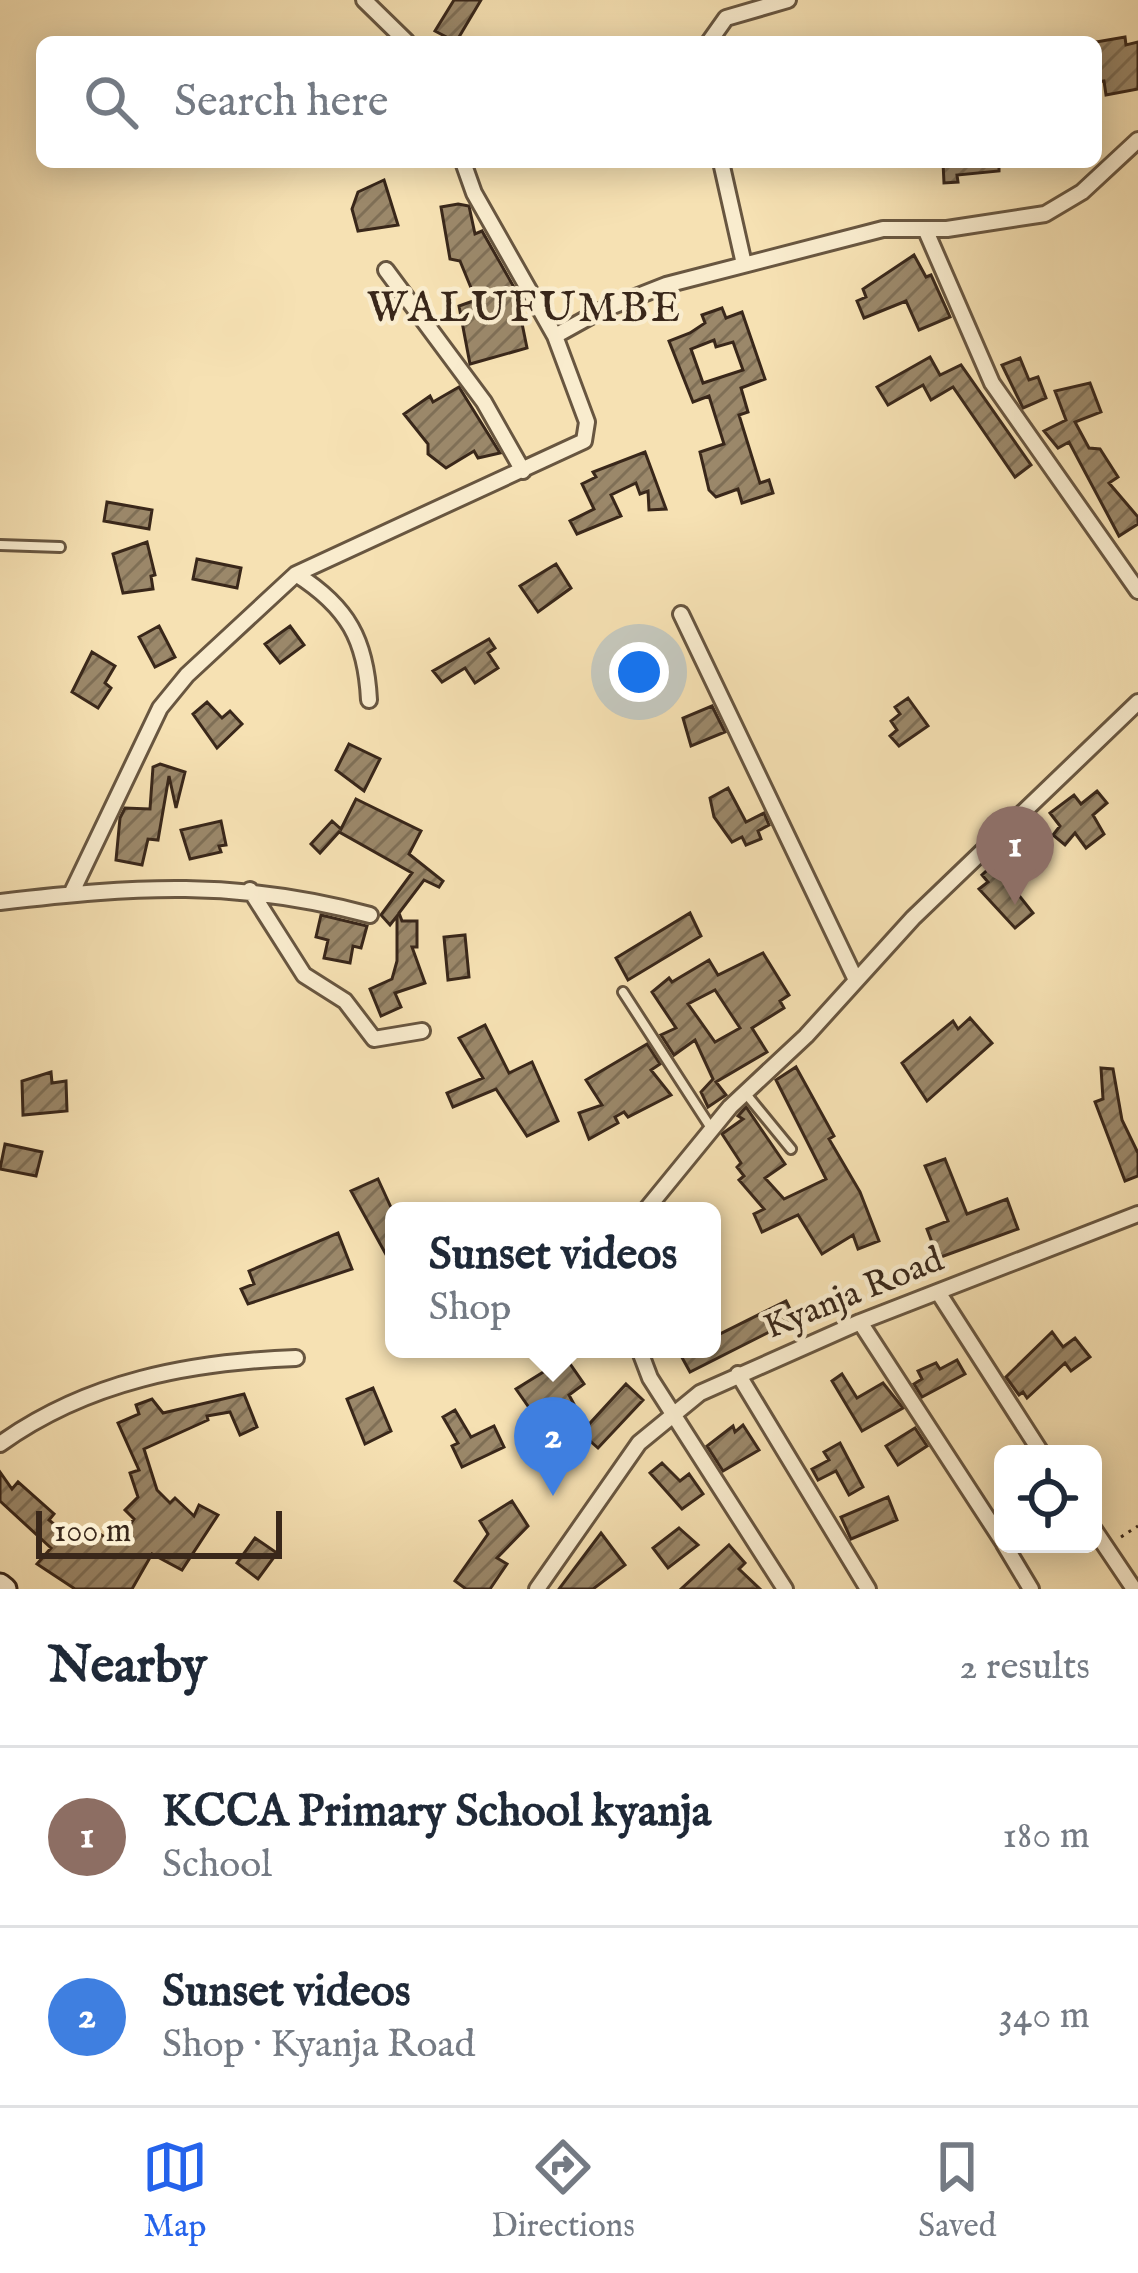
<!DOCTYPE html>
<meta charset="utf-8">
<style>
:root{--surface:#fff;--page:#f2f2f3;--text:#1f2937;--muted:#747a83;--line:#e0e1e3;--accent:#2563eb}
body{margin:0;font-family:"IM FELL English",serif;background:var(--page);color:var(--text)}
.controls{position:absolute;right:36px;bottom:36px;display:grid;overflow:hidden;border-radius:18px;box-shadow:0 6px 30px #0003}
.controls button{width:108px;height:108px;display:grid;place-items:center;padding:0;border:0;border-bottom:3px solid var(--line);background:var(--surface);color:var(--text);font:60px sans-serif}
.scale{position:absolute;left:36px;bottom:30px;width:246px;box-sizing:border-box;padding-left:12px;border:6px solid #39271a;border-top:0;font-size:33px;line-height:42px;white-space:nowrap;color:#39271a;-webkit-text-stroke:9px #f9ecce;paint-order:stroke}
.you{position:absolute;left:639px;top:672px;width:42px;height:42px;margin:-30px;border:9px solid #fff;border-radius:50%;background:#1a73e8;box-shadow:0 0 0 18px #1a73e833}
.badge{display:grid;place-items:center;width:78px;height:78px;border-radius:50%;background:var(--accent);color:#fff;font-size:39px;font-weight:700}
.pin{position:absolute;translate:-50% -99px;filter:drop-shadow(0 3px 6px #0008)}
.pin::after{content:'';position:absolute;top:63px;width:42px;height:36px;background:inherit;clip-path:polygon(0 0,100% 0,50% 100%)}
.popup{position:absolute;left:385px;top:1202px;width:336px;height:156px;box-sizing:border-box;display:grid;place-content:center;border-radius:18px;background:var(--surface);filter:drop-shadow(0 3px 9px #0005);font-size:39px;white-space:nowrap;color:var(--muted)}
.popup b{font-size:45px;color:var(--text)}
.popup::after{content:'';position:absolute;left:50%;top:100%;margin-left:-24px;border:24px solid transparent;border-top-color:var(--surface)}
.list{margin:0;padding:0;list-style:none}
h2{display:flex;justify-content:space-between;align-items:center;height:156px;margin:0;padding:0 48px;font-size:51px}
h2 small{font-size:39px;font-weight:400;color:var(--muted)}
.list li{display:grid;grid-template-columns:78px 1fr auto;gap:36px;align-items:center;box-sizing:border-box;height:180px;padding:0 48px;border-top:3px solid var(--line)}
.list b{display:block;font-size:45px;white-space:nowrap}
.list p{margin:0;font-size:39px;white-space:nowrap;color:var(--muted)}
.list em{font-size:39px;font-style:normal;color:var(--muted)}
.icon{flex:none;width:66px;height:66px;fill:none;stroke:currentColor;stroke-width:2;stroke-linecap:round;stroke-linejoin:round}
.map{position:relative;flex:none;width:1138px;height:1589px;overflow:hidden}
.search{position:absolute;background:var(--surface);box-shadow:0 6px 30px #0003;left:36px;right:36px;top:36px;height:132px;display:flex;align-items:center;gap:30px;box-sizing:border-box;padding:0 42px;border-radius:18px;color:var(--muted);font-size:45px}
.sheet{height:516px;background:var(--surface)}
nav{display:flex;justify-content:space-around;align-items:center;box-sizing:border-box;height:168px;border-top:3px solid var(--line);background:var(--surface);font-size:33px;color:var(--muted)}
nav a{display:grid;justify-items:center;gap:6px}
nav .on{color:var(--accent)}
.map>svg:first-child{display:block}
.building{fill:url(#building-hatch);stroke:#39271a;stroke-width:3;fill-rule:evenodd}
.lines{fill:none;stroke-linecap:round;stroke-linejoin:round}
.service-casing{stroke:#685640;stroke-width:14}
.minor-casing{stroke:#685640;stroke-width:20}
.secondary-casing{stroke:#39271a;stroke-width:27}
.path{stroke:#39271a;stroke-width:3;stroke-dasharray:3 6;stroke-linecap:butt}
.service{stroke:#f9ecce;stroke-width:8}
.minor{stroke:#f9ecce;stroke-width:14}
.secondary{stroke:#f9ecce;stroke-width:21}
.labels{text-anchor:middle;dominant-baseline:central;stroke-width:9;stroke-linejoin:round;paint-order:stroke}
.street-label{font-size:36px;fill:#39271a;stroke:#f9ecce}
.quarter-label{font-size:42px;letter-spacing:3px;fill:#39271a;stroke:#f9ecce}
</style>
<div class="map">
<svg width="1138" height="1589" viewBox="0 0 1138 1589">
<defs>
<pattern id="building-hatch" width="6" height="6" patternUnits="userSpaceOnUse" patternTransform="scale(3)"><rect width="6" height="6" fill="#9b886a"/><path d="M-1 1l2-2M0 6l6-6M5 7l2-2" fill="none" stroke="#7f6f56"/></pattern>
</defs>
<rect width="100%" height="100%" fill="#f6e1b3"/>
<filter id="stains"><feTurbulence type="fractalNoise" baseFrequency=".00167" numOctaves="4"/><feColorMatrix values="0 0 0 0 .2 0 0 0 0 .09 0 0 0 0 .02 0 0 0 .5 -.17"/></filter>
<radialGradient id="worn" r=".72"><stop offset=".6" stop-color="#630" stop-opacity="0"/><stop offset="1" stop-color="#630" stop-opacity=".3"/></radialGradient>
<!-- building -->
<path class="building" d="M 454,0 L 481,0 L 456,42 L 435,31 Z
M 1125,37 L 1126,45 L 1138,42 L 1138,89 L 1106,95 L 1104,81 L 1096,82 L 1096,42 Z
M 943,162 L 999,162 L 999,171 L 957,175 L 958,182 L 944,183 Z
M 384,180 L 398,225 L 358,231 L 352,209 L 358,192 Z
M 458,204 L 469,206 L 475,234 L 482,231 L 515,289 L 527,348 L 470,364 L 459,306 L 476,300 L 460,261 L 450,259 L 441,207 Z
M 914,255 L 926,277 L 931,275 L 950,317 L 919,330 L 906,301 L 864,318 L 857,301 L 866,297 L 863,289 Z
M 722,308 L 726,318 L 742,312 L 765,379 L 741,388 L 748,412 L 739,415 L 760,483 L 769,480 L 773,493 L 742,503 L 738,489 L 716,497 L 709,490 L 700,452 L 724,444 L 709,396 L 693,402 L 669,341 L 690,333 L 705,323 L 702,315 ZM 714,340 L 716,347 L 733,342 L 743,370 L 703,383 L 691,349 Z
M 930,357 L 940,375 L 961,365 L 1031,465 L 1015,477 L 953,387 L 931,400 L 923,385 L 888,405 L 877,387 Z
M 1020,358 L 1029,380 L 1038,377 L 1046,398 L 1023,408 L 1002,365 Z
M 1090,383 L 1101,412 L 1075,422 L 1089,448 L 1100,449 L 1118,477 L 1109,483 L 1138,517 L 1138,524 L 1119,536 L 1069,442 L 1058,448 L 1044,431 L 1066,420 L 1055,391 Z
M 459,387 L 500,453 L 478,458 L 474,451 L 446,468 L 428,454 L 428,444 L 404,414 L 430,396 L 433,402 Z
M 645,452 L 666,509 L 649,510 L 648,491 L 640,494 L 636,483 L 611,495 L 621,516 L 577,534 L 570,521 L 594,509 L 582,484 L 596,477 L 593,472 Z
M 107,502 L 152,510 L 149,529 L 104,521 Z
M 147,542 L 155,575 L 151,576 L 153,589 L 123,593 L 113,554 Z
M 197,559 L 241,568 L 237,588 L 193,579 Z
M 556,564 L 571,588 L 538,612 L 520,586 Z
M 159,626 L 175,657 L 155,667 L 139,637 Z
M 290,626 L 304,645 L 280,663 L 265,644 Z
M 489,639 L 495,648 L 488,653 L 498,668 L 475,683 L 465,668 L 442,682 L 433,671 Z
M 92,652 L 115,666 L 105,683 L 111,688 L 98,708 L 72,692 Z
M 908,698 L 928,726 L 899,746 L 890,736 L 897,730 L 891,721 L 900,714 L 895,707 Z
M 207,702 L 222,718 L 230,711 L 242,724 L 217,748 L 193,714 Z
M 712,706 L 725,732 L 691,746 L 683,718 Z
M 349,744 L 380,759 L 364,791 L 336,770 Z
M 160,764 L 185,772 L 176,808 L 169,776 L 158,840 L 148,839 L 142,865 L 116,860 L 120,818 L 125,808 L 150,809 L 153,767 Z
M 728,788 L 746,822 L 764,813 L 769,825 L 758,831 L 761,839 L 746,845 L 742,837 L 732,842 L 714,817 L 710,798 Z
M 1097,791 L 1107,803 L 1093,815 L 1104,834 L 1086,848 L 1075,833 L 1065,845 L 1053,835 L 1060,826 L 1050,813 L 1074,795 L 1081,804 Z
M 356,799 L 421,831 L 409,854 L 443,881 L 439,887 L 424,880 L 399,913 L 402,921 L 417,921 L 417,947 L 412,947 L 425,983 L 395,993 L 401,1007 L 381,1016 L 370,989 L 392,979 L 397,961 L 397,916 L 390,925 L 381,915 L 412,873 L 339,832 L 320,853 L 311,844 L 332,821 L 341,829 Z
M 221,821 L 226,845 L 219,846 L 221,852 L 190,859 L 181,830 Z
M 994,864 L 1033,913 L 1015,928 L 979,889 L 988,882 L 982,875 Z
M 690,913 L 701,936 L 628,980 L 616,958 Z
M 321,915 L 367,926 L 361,948 L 353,946 L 350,963 L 324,958 L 328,940 L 316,937 Z
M 465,935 L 469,977 L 448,980 L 444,937 Z
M 763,953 L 789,995 L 780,1001 L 784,1008 L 752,1028 L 767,1052 L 716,1082 L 726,1095 L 708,1107 L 701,1092 L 713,1079 L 695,1040 L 674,1055 L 661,1035 L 676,1028 L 652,992 L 669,978 L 672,982 L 709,960 L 718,975 ZM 715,990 L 740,1028 L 715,1042 L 688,1004 Z
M 970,1018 L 992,1043 L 927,1101 L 902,1063 L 953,1021 L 958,1029 Z
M 485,1025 L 509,1073 L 532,1062 L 558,1121 L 527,1136 L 496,1089 L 453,1107 L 447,1093 L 483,1078 L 459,1038 Z
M 647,1044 L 660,1064 L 651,1070 L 671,1095 L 628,1117 L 624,1112 L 615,1117 L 618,1123 L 589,1139 L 579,1113 L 602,1105 L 586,1080 Z
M 796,1067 L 834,1136 L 829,1139 L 860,1192 L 879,1241 L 858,1249 L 853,1235 L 822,1254 L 798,1215 L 762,1232 L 754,1214 L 764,1209 L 739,1180 L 744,1176 L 737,1167 L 741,1163 L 722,1134 L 743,1119 L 738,1116 L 746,1107 L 785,1164 L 765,1178 L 784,1199 L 826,1179 L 776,1080 Z
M 1101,1068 L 1113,1069 L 1122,1120 L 1138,1153 L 1138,1176 L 1125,1181 L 1095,1102 L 1103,1099 Z
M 51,1072 L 52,1083 L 66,1081 L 67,1111 L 23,1115 L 22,1081 Z
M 5,1144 L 42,1152 L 36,1176 L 0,1169 Z
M 945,1159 L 967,1214 L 1007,1199 L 1018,1229 L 938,1258 L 927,1229 L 948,1221 L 925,1166 Z
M 378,1179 L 394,1214 L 394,1269 L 351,1191 Z
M 338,1233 L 352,1269 L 248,1304 L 241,1289 L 254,1284 L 249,1271 Z
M 786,1301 L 795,1319 L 690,1372 L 680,1354 L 712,1349 L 712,1338 Z
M 1052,1332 L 1063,1347 L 1075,1338 L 1090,1357 L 1071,1371 L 1065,1363 L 1027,1398 L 1023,1392 L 1019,1395 L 1006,1377 Z
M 566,1358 L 584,1384 L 569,1395 L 576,1408 L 542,1426 L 516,1389 Z
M 957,1360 L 965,1374 L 922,1397 L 914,1384 L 922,1379 L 918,1371 L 936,1363 L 940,1369 Z
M 842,1374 L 857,1398 L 883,1383 L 903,1408 L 862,1431 L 832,1381 Z
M 626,1384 L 643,1400 L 598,1448 L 581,1433 Z
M 373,1388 L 391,1431 L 365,1444 L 347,1399 Z
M 244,1394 L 257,1427 L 240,1435 L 230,1412 L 207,1416 L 208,1420 L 144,1449 L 157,1490 L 170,1503 L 175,1498 L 194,1516 L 199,1505 L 218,1515 L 182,1570 L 152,1554 L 132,1589 L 75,1589 L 37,1564 L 51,1548 L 0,1501 L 0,1472 L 12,1489 L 18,1482 L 54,1514 L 49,1520 L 75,1542 L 87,1526 L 116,1544 L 134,1519 L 125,1510 L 138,1497 L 130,1473 L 139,1470 L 118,1423 L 139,1414 L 136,1405 L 152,1399 L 163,1413 Z
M 455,1410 L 471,1437 L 494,1426 L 504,1447 L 462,1467 L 452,1446 L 458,1443 L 443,1417 Z
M 743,1425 L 759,1450 L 723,1471 L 707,1446 L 733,1426 L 735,1432 Z
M 915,1428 L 927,1446 L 898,1465 L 886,1446 Z
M 840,1443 L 863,1487 L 849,1495 L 836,1471 L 818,1480 L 812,1469 L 829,1460 L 824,1452 Z
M 662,1463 L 680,1481 L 689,1474 L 703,1494 L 682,1509 L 650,1473 Z
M 888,1497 L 897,1520 L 851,1539 L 841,1517 Z
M 512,1501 L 528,1526 L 497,1558 L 507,1564 L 490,1589 L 466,1589 L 455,1581 L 488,1534 L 480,1521 Z
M 679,1528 L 698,1545 L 668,1568 L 653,1548 Z
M 601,1533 L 625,1565 L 593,1589 L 559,1589 Z
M 255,1538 L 277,1553 L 258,1579 L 237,1563 Z
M 729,1545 L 745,1563 L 739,1569 L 760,1589 L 681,1589 Z"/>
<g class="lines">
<defs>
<path id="service" d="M 0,545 L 60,547
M 623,992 L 711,1128
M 746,1094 L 791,1149"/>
<path id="minor" d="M 364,0 L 407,42
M 709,42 L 726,18 L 788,0
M 463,162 L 474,193 L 555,336
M 721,162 L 744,264
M 926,231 L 992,383 L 1138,591
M 386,270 L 484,402 L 523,471
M 296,574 C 348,607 366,640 369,700
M 681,614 L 855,978
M 250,890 L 304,975 L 345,1001 L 374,1039 L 422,1031
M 72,892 L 160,708 L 187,675 L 296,574 L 584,441 L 587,422 L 555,336 L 600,311 L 666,285 L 883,229 L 947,229 L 1045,214 L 1082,192 L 1138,140
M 0,902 C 137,886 235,879 370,915
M 645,1211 L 730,1107 L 806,1036 L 913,918 L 1138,702
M 938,1292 L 1042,1454
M 860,1322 L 1003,1542
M 639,1349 L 650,1378 L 785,1589
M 738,1374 L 868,1589
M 0,1444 C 88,1381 190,1362 296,1358
M 1093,1528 L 1134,1589
M 1004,1544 L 1031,1589
M 537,1589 L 639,1443 L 700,1393 L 860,1322 L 1138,1214"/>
<path id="secondary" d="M 0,1585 L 5,1589"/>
</defs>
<!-- service casing -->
<use href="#service" class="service-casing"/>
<!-- minor casing -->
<use href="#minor" class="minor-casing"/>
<!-- secondary casing -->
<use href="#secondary" class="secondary-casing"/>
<!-- path -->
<path class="path" d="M 1121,1537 L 1138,1526"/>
<!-- service -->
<use href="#service" class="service"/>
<!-- minor -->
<use href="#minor" class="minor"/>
<!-- secondary -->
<use href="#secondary" class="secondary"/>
</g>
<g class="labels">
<!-- street labels -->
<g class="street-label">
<text transform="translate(854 1294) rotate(-22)">Kyanja Road</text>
</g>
<!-- quarter labels -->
<g class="quarter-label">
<text x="525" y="309">WALUFUMBE</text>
</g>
</g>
<rect width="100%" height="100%" filter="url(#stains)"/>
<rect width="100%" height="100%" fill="url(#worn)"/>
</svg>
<div class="controls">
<button><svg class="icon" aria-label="locate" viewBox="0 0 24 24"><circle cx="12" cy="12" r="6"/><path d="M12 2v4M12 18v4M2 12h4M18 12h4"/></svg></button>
</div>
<div class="scale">100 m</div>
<div class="you"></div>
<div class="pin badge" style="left:1015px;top:905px;background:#8d6e63">1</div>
<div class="pin badge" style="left:553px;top:1496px;background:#3f7fe0">2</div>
<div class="popup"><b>Sunset videos</b>Shop</div>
<div class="search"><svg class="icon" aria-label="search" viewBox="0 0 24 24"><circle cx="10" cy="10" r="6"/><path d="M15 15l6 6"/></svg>Search here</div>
</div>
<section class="sheet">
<h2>Nearby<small>2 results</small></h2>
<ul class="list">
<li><span class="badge" style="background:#8d6e63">1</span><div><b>KCCA Primary School kyanja</b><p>School</p></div><em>180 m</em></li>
<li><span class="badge" style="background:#3f7fe0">2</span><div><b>Sunset videos</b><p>Shop · Kyanja Road</p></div><em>340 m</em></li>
</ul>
</section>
<nav>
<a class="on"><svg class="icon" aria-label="map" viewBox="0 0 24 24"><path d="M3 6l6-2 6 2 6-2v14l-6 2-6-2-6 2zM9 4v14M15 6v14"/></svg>Map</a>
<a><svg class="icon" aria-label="directions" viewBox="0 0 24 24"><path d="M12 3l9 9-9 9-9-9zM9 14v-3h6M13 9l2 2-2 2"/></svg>Directions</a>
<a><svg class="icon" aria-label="saved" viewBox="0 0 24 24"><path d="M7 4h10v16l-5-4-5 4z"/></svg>Saved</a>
</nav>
